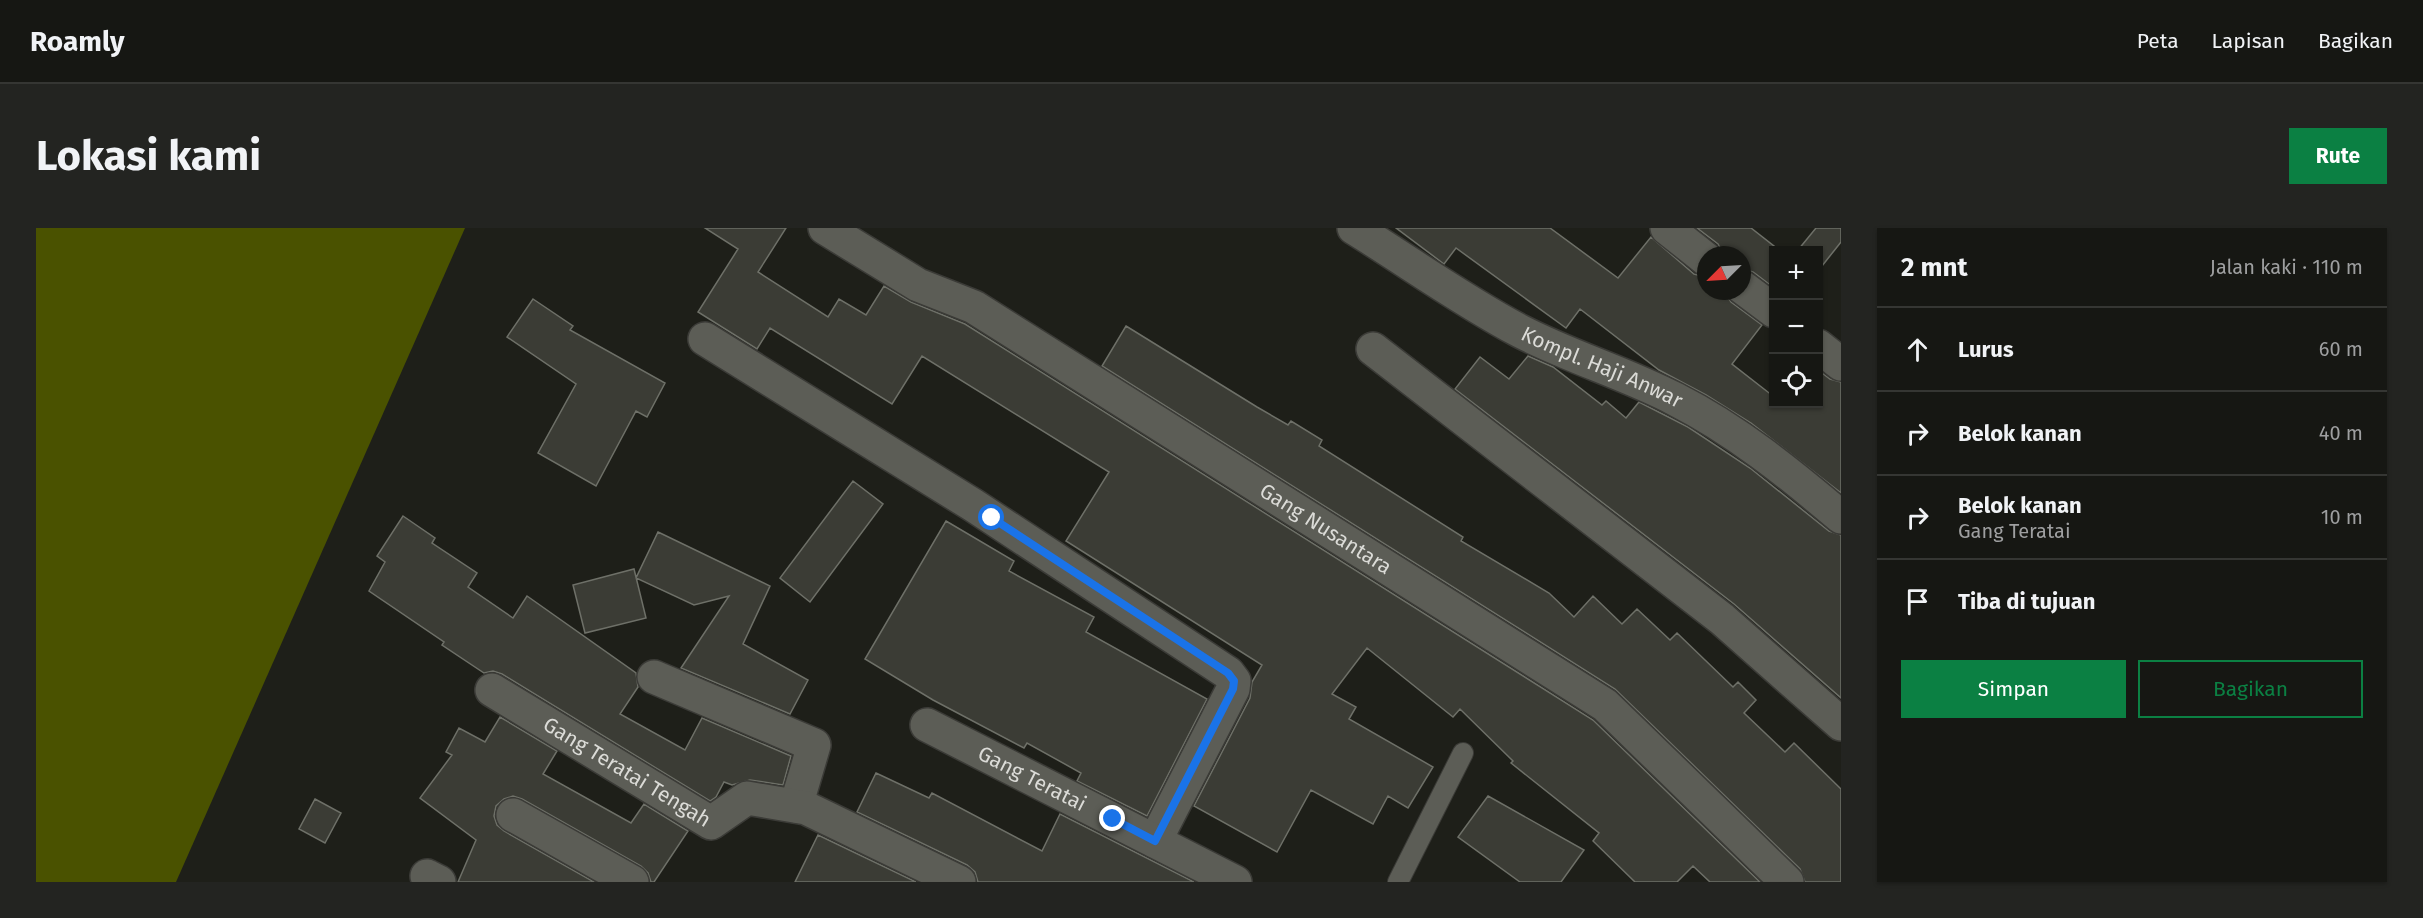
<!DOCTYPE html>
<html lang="id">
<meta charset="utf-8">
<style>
:root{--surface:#161713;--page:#232421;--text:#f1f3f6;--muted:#9e9fa0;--line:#353633;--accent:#0b8043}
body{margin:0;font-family:"Fira Sans",sans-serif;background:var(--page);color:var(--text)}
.controls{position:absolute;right:18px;top:18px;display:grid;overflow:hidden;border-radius:0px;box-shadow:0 2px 4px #0004}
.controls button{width:54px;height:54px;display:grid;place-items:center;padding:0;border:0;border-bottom:2px solid var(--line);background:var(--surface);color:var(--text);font:30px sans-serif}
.compass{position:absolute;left:1661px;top:18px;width:54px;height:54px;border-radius:50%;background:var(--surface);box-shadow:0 2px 4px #0004;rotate:246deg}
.stop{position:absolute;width:18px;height:18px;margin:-14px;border:4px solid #1a73e8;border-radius:50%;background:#fff}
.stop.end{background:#1a73e8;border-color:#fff;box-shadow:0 2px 6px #0008}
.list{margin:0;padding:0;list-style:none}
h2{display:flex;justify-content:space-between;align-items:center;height:78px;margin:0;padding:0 24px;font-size:26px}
h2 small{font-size:20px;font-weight:400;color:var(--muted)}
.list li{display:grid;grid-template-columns:39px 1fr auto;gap:18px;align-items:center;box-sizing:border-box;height:84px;padding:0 24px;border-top:2px solid var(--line)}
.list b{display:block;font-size:22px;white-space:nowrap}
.list p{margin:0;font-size:20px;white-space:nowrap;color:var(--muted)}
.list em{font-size:20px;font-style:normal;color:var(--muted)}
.actions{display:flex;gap:12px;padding:18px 24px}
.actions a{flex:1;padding:14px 0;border:2px solid var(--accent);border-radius:0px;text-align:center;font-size:21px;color:var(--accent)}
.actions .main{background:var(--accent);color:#fff}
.icon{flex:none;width:33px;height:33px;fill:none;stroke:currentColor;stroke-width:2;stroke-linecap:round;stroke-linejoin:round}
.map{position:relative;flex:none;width:1805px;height:654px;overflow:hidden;border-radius:0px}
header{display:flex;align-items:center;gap:36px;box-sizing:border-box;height:84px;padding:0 30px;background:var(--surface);border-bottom:2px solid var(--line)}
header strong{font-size:28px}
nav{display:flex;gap:33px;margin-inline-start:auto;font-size:21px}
.intro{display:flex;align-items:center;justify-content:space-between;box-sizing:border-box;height:144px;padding:0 36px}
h1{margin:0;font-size:42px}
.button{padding:15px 27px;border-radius:0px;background:var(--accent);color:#fff;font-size:21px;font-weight:700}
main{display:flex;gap:36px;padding:0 36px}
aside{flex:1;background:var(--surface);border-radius:0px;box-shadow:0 2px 4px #0004}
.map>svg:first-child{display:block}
.water{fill:#4a5200}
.building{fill:#3b3c35;stroke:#6e7068;stroke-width:1.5}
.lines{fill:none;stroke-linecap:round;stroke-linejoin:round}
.lane-casing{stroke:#3b3b37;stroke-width:22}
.street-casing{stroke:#3b3b37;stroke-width:36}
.lane{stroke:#5c5d56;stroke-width:20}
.street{stroke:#5c5d56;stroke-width:33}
.route{stroke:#1a73e8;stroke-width:8}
.labels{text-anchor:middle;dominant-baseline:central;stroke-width:4.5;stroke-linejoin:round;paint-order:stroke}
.street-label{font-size:21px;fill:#dbdbd7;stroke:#1e1f19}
</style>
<header>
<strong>Roamly</strong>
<nav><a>Peta</a><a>Lapisan</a><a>Bagikan</a></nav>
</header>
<div class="intro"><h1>Lokasi kami</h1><a class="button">Rute</a></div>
<main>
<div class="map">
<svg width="1805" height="654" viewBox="0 0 1805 654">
<rect width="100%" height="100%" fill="#1e1f19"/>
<!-- water -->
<path class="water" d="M 0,0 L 429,0 L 140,654 L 0,654 Z"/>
<!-- building -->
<path class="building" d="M 669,0 L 750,0 L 722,44 L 792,89 L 803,71 L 830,87 L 848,58 L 875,74 L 929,96 L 1557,492 L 1724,654 L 1674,654 L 1657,638 L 1641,654 L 1599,654 L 1557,613 L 1563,605 L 1475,535 L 1477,533 L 1424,481 L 1417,489 L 1331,420 L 1296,466 L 1320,479 L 1313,491 L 1397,539 L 1372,580 L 1352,568 L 1337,596 L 1275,562 L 1241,624 L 1158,578 L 1214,470 L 1216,454 L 1226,437 L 1030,313 L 1073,244 L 886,128 L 856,176 L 734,100 L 721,121 L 662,84 L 702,21 Z
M 1360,0 L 1514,0 L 1582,50 L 1615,9 L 1658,46 L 1670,49 L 1670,63 L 1688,63 L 1695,74 L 1726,97 L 1696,136 L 1737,168 L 1737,176 L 1782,176 L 1782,142 L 1794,151 L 1805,154 L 1805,265 L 1715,195 L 1670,167 L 1623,142 L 1544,81 L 1530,100 L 1420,20 L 1408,36 Z
M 1661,0 L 1715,0 L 1743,22 L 1737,22 L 1737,59 L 1717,44 L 1706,41 L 1706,27 L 1688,27 L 1682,16 Z
M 1780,0 L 1805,0 L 1805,14 L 1782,43 L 1782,22 L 1762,22 Z
M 497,71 L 537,98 L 534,102 L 629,155 L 611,189 L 600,183 L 560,258 L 502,225 L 540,156 L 471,109 Z
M 1090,98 L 1221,179 L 1252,197 L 1255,193 L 1286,212 L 1283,218 L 1427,309 L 1425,313 L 1513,365 L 1538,389 L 1557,368 L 1586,396 L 1601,381 L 1634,412 L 1641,405 L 1697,459 L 1702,454 L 1720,472 L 1708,485 L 1749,524 L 1758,515 L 1805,561 L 1805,654 L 1769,654 L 1764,641 L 1579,461 L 1066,138 Z
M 1492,128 L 1517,139 L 1566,177 L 1570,173 L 1590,190 L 1603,174 L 1652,199 L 1714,240 L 1793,303 L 1805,307 L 1805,470 L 1698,376 L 1419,161 L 1444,129 L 1473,151 Z
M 817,253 L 847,276 L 774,374 L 744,350 Z
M 367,288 L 399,310 L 396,315 L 441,345 L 432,359 L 477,390 L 491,368 L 600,445 L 602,459 L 584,486 L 649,522 L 666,490 L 755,528 L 747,557 L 714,552 L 696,557 L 688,554 L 680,569 L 674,573 L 466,446 L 457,443 L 448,445 L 406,417 L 408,414 L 333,363 L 349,334 L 341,328 Z
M 910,293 L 978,333 L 973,343 L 1058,389 L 1050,404 L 1171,471 L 1111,588 L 1041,553 L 1045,545 L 991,515 L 988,520 L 897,472 L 829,431 Z
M 622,304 L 734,358 L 707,416 L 772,452 L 754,486 L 645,440 L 693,368 L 658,377 L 600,350 Z
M 598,341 L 610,390 L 549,405 L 537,357 Z
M 464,489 L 521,523 L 507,546 L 595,595 L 608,576 L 652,603 L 618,654 L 615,654 L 612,645 L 605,638 L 486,571 L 477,568 L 468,571 L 460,578 L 458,588 L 461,597 L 468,603 L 558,654 L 422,654 L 440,612 L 384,570 L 416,527 L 410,524 L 423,500 L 449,514 Z
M 840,545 L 893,570 L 896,565 L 1006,623 L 1024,586 L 1158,654 L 942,654 L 939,644 L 931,637 L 821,584 Z
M 1452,568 L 1548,622 L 1525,654 L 1484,654 L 1422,609 Z
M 279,571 L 305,585 L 289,615 L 263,601 Z
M 782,607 L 880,654 L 759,654 Z"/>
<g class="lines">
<defs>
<path id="lane" d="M 1362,654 L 1427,525"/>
<g id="street">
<path id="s1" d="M 789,0 L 882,57 L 938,79 L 1569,477 L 1751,654"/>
<path id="s2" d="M 1318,0 C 1373,34 1427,73 1484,103 C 1534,129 1589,145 1639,171 C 1700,202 1753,245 1805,289"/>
<path d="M 1631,0 L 1670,31"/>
<path d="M 1706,59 L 1738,83"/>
<path d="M 669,111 L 937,277 L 1192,445 L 1198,453 L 1197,461 L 1119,613"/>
<path d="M 1782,118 L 1805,136"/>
<path d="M 1337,121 L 1686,391 L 1805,496"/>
<path d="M 618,449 L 778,517 L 760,578"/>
<path id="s3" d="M 456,462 L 675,595 L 711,570 L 770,580 L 923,654"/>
<path id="s4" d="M 891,497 L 1199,654"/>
<path d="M 477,587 L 596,654"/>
<path d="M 391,648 L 403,654"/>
</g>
</defs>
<!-- lane casing -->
<use href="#lane" class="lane-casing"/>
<!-- street casing -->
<use href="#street" class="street-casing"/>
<!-- lane -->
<use href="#lane" class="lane"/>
<!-- street -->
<use href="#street" class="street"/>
</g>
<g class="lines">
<!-- route -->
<path class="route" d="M 956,290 L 1192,445 L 1198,453 L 1197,461 L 1119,613 L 1077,591"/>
</g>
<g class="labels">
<!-- street labels -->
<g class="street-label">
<text stroke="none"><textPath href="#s2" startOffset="285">Kompl. Haji Anwar</textPath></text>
<text stroke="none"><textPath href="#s1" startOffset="585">Gang Nusantara</textPath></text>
<text stroke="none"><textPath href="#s3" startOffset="158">Gang Teratai Tengah</textPath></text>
<text stroke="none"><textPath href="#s4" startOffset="118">Gang Teratai</textPath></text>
</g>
</g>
</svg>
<div class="controls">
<button>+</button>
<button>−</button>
<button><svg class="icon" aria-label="locate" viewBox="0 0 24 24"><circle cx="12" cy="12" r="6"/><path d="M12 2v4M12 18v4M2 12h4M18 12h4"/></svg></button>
</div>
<svg class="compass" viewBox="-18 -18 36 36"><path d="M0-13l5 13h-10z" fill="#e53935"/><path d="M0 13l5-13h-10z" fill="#9e9fa0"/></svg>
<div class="stop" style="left:956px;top:290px"></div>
<div class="stop end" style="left:1077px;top:591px"></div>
</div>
<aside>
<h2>2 mnt<small>Jalan kaki · 110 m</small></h2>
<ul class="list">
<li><svg class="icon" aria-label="ahead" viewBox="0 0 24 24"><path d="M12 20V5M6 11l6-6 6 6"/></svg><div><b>Lurus</b></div><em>60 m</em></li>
<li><svg class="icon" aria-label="right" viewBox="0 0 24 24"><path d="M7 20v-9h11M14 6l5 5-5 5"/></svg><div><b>Belok kanan</b></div><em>40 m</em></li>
<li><svg class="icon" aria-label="right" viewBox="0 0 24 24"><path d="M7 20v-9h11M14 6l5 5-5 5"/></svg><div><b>Belok kanan</b><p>Gang Teratai</p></div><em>10 m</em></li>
<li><svg class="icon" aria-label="arrive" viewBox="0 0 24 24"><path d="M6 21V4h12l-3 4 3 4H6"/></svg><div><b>Tiba di tujuan</b></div></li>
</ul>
<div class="actions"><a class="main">Simpan</a><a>Bagikan</a></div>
</aside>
</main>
